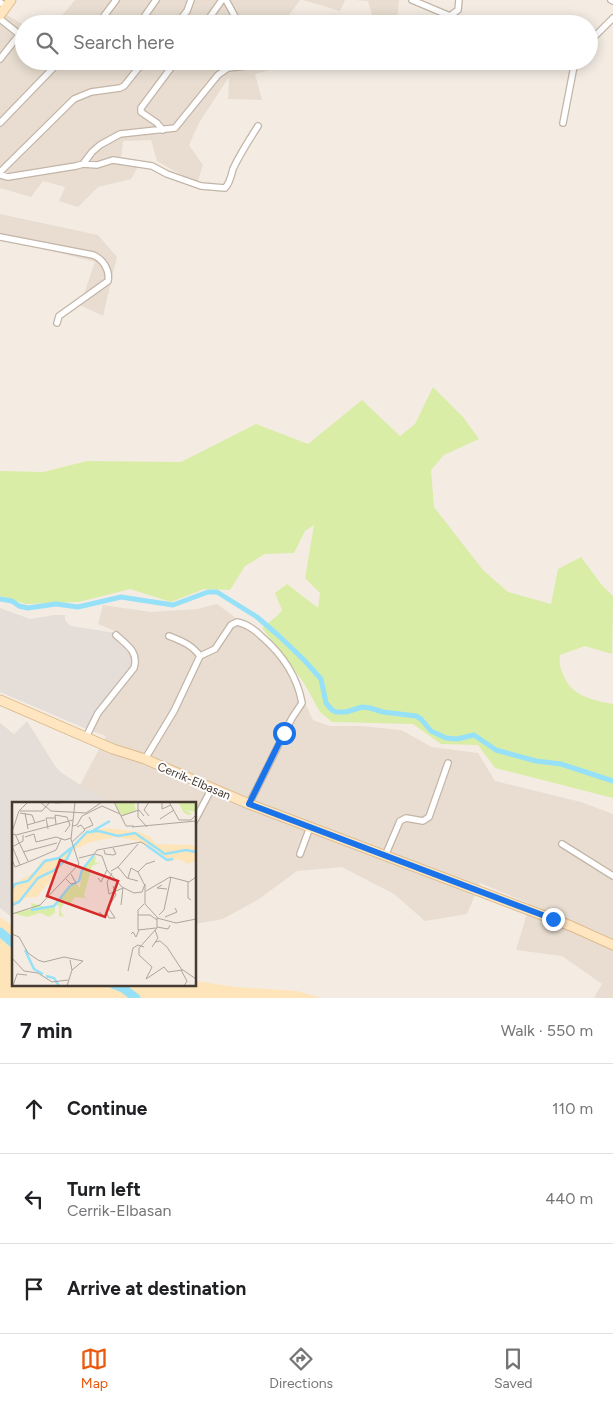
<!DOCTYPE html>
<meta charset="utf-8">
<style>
:root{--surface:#fff;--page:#f6f6f6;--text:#202124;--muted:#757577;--line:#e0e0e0;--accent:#ea580c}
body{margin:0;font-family:Figtree,sans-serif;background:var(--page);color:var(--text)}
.stop{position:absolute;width:15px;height:15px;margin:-11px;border:4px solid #1a73e8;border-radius:50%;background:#fff}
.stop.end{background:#1a73e8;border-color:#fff;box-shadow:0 1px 5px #0008}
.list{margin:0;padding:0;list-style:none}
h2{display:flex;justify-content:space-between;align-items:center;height:65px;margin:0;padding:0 20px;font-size:21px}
h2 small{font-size:16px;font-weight:400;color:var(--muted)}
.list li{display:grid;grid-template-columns:32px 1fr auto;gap:15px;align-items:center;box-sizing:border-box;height:90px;padding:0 20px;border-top:1px solid var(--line)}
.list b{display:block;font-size:19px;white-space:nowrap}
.list p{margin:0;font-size:16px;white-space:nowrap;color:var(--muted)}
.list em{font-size:16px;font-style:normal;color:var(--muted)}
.icon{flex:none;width:28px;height:28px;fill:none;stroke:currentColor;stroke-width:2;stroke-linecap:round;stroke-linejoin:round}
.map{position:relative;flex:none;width:613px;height:998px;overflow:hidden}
.search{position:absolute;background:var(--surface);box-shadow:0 2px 12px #0003;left:15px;right:15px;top:15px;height:55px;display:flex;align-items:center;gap:12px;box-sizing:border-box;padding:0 18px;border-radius:28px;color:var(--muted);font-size:19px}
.sheet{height:335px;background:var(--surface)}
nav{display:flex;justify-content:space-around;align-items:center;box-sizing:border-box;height:70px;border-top:1px solid var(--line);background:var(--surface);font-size:14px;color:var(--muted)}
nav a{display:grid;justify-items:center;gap:2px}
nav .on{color:var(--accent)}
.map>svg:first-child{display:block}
.residential{fill:#e8ddd0}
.industrial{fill:#e5ddd8}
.green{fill:#d9eda6}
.sand{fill:#fde4b9}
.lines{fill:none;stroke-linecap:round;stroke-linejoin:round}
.canal{stroke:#97e1f8;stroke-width:5}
.river{stroke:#97e1f8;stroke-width:9}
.minor-casing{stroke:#c3b5a7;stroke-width:8}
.secondary-casing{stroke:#dcbb8f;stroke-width:11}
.minor{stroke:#fff;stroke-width:5.5}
.secondary{stroke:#ffe6c1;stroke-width:9}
.route{stroke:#1a73e8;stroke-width:6}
.labels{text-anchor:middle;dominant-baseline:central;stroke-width:4;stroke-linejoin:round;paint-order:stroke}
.street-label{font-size:12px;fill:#463b32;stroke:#fff}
.inset-river{fill:none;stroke:#97e1f8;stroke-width:2.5}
.inset-road{fill:none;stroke:#aea59c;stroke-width:1}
.view{fill:#d62828;fill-opacity:0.15;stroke:#d62828;stroke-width:2.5}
.inset-edge{fill:none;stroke:#463b32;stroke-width:2.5}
</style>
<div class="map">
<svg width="613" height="998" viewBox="0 0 613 998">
<rect width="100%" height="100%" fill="#f4ece3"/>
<!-- residential -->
<path class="residential" d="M 75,0 L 300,0 L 289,15 L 267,21 L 268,24 L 55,24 Z
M 303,0 L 345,0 L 340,11 Z
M 353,0 L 399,0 L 397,20 L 423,24 L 387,24 L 373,18 L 368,1 Z
M 0,11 L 24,25 L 24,61 L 278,61 L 280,67 L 255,74 L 262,100 L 228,99 L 229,77 L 199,123 L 189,145 L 203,165 L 197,184 L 157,161 L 151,140 L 123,141 L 121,159 L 139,165 L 131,179 L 98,187 L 78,207 L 59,201 L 65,187 L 43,181 L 31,197 L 0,188 Z
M 0,214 L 98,235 L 117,257 L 103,316 L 80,305 L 95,262 L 0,238 Z
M 217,604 L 256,633 L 285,660 L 313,720 L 329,726 L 361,726 L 401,730 L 432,747 L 478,753 L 495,781 L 581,802 L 613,814 L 613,998 L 594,998 L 602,984 L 562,956 L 516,950 L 530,904 L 480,883 L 467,914 L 425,921 L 394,894 L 342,867 L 297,871 L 259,899 L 223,919 L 195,924 L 195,803 L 108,803 L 80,785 L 106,736 L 89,730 L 136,653 L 132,643 L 122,634 L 98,624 L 103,605 L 151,612 L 197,609 Z"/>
<!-- industrial -->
<path class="industrial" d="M 0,608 L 30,619 L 54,615 L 65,615 L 65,620 L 69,625 L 77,627 L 122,634 L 132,643 L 136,653 L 134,666 L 89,730 L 0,692 Z
M 27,721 L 55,766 L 62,773 L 108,803 L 14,803 L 14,919 L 0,908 L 0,723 L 14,734 Z"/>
<!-- green -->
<path class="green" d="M 433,387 L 463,417 L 479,439 L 444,455 L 431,470 L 434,507 L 483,570 L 508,592 L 551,604 L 558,569 L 581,557 L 601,584 L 613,596 L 612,654 L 585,646 L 560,655 C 559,663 560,667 563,674 C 571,696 592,700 613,704 L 613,798 L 495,768 L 478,745 L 441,744 L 413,724 L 332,722 L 320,712 L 304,683 L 262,628 L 278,615 L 282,610 L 275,593 L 287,584 L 318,608 L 320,593 L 305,578 L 314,525 L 305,531 L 294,553 L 265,554 L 245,566 L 230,590 L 204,589 L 171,602 L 130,589 L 79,602 L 26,604 L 0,596 L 0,471 L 43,472 L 87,461 L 181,462 L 256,424 L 308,444 L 362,400 L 400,436 L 415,424 Z"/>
<!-- sand -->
<path class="sand" d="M 0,917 L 14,927 L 14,984 L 195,984 L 195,981 L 236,987 L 297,991 L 321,998 L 0,998 Z"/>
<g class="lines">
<!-- canal -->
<path class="canal" d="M 0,599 L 12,601 L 19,606 L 28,608 L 56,604 L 78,607 L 121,597 L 173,605 L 208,592 L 217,592 L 257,617 L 279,636 L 304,660 L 321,679 L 326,703 L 332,710 L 336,712 L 346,712 L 362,707 L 370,708 L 383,712 L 416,716 L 421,719 L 431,731 L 446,738 L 457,739 L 474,735 L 496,750 L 536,761 L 561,764 L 613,781"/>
<!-- river -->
<path class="river" d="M 0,932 L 14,944
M 113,984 L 123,988 L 136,998"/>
<defs>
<path id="minor" d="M 226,0 L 239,24
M 412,0 L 450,16 L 458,10 L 459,0
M 611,0 L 613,1
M 0,2 L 6,7
M 0,19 L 24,38
M 98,24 L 116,0
M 139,24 L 156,0
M 177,24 L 187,11 L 191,0
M 205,24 L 222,0
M 589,42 L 613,18
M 0,59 L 19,35
M 0,123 L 58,63 L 55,61
M 563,123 L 575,61
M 163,130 L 157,123 L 141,112 L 141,108 L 176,61
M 83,164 L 97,165 L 113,160 L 152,166 L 167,174 L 201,186 L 225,188 C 230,183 231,176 233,169 C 240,154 249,140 258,126
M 0,172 L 74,99 L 91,92 L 120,88 L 124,86 L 144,61
M 0,175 L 8,177 L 76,166 L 83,164 L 92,152 L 100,145 L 120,134 L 175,128 L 218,75 L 228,68 L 247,66 L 250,61
M 0,237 L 93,255 C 103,259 110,270 108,281 L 59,316 L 57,323
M 169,636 C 182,641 192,645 200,656
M 86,737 L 98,713 L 134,668 C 139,652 127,645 116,635
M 145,759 L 174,711 L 200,656 L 215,649 L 231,625 L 237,622 C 247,624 254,629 261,636 C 282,654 297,675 302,703 L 292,718 L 249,804
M 195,820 L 212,788
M 562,844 L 613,876
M 300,854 L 310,827
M 385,856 L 400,821 L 406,818 L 423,821 L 429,817 L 448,763"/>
<path id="secondary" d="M 0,15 L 11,0
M 0,700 L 113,749 L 145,759 L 249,804 L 571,926 L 613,945"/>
</defs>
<!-- minor casing -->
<use href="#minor" class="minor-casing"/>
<!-- secondary casing -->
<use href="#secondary" class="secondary-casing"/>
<!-- minor -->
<use href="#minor" class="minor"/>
<!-- secondary -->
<use href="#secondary" class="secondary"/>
</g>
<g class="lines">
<!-- route -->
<path class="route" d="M 284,733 L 249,804 L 553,919"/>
</g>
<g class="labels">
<!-- street labels -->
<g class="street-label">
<text transform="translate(194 781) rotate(23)">Cerrik-Elbasan</text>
</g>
</g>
<!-- overview -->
<g transform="translate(12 802)">
<rect width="184" height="184" fill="#f4ece3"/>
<path d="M 122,0 L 124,9 L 110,14 L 103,1 ZM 166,0 L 184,0 L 184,10 L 174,8 L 180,12 L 177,13 L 172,11 ZM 84,53 L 83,61 L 90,60 L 80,64 L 72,93 L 74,96 L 63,95 L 57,103 L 54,98 L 48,108 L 52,115 L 47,114 L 47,104 L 43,102 L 57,83 L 64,81 L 68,86 L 70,68 ZM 19,101 L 37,106 L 43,103 L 43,111 L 37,115 L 28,111 L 15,115 L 0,111 L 20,107 Z" fill="#d9eda6"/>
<path d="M 96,26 L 127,30 L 137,34 L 144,42 L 179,43 L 184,45 L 184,59 L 176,62 L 166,57 L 156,60 L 144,47 L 126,39 L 104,35 L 79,40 L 63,47 L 25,95 L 13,96 L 0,106 L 0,84 L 3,81 L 21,71 L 30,59 L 47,55 L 77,29 Z" fill="#fde4b9"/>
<path class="inset-river" d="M 77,31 L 98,19M 134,43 L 155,58 L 161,57M 0,87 L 3,82 L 16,79 L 33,59 L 47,56 L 59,46M 0,103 L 7,100 L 26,76 L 41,69 L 55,57 L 60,46 L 75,30 L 87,29 L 106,34 L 123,31 L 153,52 L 174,48 L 184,50M 19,108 L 42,104 L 58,84 L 67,79 L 70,68 L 82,53M 13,148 L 22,167 L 31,172M 34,174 L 42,176 L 47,184"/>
<path class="inset-road" d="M 28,0 L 39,9 L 74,11 L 90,0M 102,0 L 114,24 L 122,24M 126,0 L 126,15 L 135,25M 150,0 L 150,7 L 159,3M 157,0 L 167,18 L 179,18 L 184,13M 43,1 L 59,0M 8,9 L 30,9 L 38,0M 8,11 L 20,13 L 23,21M 13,11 L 16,27M 109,14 L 127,8 L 132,14M 137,14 L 132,8 L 137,0M 148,17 L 162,8M 44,22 L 43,13 L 55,15 L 58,23 L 53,30M 15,23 L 33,18M 61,24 L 65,23 L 70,14 L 90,4 L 108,12M 120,25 L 184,19M 36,27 L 34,16 L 43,16M 72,27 L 81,23 L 77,15M 0,30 L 7,9 L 16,0M 0,33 L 3,32 L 16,59M 4,33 L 61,18M 13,35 L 22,32 L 24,40 L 44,35 L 53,38 L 59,36M 60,40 L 73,28 L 69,23 L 65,25M 0,44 L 8,63M 0,45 L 11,39 L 11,33M 92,48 L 93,52 L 101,53 L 104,52 L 101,46M 11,50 L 45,41M 82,52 L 85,48 L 129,40 L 134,43M 67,56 L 83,52 L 90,54 L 95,68 L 110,85 L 122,91 L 130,90 L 133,82 L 133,102 L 145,115 L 145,126 L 127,146 L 127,153 L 140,165 L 134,177 L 152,165 L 156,170 L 171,168 L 184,177M 0,58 L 3,65 L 21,58 L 44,48 L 49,37M 106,65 L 126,42M 99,69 L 106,65 L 115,76 L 126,79M 100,71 L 95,80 L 97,92 L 111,86M 86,76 L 89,80 L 95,68M 116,76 L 119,66 L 126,70M 54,77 L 59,82 L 64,81 L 59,72M 176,80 L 176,96 L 179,98M 132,82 L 126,70 L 134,62 L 143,59M 150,83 L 145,86 L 155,87M 134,89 L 158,75 L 177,80 L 184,75M 132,102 L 126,108 L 126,128 L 144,126M 109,103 L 111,86M 87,110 L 93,115 L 95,112 L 97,116 L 103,116 L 96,105 L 104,93 L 101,84M 0,112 L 28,103 L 67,62 L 59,37 L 63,0M 126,113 L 138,113 L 145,118M 147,113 L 152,108 L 159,75M 153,115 L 165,110 L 163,106M 145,116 L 164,121 L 184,117M 145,125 L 156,127 L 158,123M 0,132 L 7,135 L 16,151 L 26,158 L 32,160 L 52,155 L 71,159 L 60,168M 119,132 L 121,130 L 124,135 L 127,128M 143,140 L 148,139 L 155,145 L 170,168M 140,145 L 146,136 L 143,128M 0,156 L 12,169 L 26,171 L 40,180 L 56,178M 169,168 L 175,179 L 172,184M 116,169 L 121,146 L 126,143 L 132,145M 1,184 L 5,172 L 15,173M 55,184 L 60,168 L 58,158"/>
<path class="view" d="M 48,58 L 106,79 L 93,115 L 35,94 Z"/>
<rect width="184" height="184" class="inset-edge"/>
</g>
</svg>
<div class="stop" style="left:284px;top:733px"></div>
<div class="stop end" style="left:553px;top:919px"></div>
<div class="search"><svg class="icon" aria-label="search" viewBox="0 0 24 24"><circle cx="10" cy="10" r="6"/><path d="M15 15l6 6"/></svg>Search here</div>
</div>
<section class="sheet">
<h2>7 min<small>Walk · 550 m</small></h2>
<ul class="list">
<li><svg class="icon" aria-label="ahead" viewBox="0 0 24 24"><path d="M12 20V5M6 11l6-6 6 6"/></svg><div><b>Continue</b></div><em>110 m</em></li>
<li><svg class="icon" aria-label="left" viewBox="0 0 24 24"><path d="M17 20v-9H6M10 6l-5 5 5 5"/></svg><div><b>Turn left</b><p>Cerrik-Elbasan</p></div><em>440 m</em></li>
<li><svg class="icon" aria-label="arrive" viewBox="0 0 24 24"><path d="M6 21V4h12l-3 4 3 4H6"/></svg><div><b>Arrive at destination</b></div></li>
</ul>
</section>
<nav>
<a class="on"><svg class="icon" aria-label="map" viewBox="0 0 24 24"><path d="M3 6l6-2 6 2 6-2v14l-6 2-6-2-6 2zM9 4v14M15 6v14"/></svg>Map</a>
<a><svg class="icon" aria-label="directions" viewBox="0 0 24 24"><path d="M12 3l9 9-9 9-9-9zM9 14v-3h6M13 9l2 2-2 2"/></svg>Directions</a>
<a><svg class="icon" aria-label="saved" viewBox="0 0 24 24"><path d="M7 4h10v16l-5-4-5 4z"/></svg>Saved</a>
</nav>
